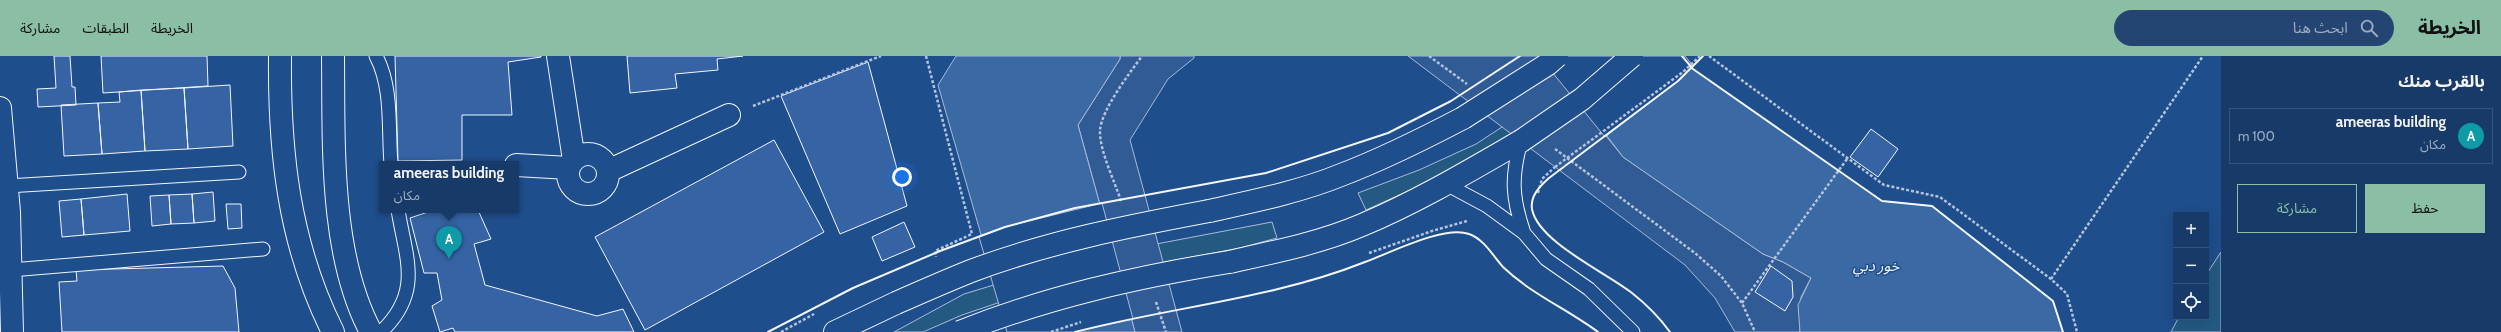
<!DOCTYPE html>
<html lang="ar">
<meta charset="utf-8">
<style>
:root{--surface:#173a69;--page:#244571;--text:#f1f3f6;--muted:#9eadc0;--line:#36547d;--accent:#8abfa5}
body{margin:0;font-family:Cabin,"Noto Sans Arabic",sans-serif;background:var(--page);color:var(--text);direction:rtl}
.controls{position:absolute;right:12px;bottom:12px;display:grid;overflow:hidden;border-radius:0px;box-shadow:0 4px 16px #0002}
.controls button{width:36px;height:36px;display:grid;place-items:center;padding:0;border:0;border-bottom:1px solid var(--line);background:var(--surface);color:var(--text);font:20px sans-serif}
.you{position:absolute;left:902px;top:121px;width:14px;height:14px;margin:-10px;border:3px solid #fff;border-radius:50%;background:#1a73e8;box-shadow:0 0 0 6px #1a73e833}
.badge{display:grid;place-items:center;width:26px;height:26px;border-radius:50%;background:var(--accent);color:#fff;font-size:13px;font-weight:700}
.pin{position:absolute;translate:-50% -33px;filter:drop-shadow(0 1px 2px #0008)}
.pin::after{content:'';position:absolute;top:21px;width:14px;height:12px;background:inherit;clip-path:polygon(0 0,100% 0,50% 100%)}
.popup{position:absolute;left:379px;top:105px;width:140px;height:52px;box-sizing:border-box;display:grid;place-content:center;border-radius:0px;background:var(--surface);filter:drop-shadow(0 1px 3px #0005);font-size:13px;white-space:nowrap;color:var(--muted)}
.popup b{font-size:15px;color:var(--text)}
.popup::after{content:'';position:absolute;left:50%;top:100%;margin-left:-8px;border:8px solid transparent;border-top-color:var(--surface)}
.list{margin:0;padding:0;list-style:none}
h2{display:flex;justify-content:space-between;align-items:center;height:52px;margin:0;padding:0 16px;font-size:17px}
h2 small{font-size:13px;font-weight:400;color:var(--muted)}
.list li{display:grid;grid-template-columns:26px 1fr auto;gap:12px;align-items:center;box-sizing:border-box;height:56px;margin:0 8px 8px;padding:0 8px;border:1px solid var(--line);border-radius:0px}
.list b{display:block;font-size:15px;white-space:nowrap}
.list p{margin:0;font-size:13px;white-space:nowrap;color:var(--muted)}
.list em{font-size:13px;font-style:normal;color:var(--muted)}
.actions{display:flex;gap:8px;padding:12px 16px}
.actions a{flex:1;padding:9px 0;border:1px solid var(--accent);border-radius:0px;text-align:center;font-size:14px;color:var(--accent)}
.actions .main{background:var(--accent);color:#111}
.icon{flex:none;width:22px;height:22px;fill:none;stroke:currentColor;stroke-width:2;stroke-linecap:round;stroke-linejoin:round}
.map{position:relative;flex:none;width:2221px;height:276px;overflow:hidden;direction:ltr}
header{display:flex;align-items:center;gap:24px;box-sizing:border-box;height:56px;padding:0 20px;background:var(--accent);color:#111}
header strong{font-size:19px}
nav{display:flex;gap:22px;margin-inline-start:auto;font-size:14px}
.search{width:280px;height:36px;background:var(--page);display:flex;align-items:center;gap:10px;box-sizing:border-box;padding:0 14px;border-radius:22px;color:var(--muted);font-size:15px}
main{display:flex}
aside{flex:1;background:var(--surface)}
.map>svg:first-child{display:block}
.green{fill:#245a82;stroke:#a8bbd7}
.parking{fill:#305b95;stroke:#a8bbd7}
.water{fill:#3b69a3;stroke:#a8bbd7}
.pier{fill:#1f4e8c;stroke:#a8bbd7}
.building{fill:#3563a3;stroke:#f2f6ff}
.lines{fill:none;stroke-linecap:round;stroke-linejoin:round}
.service-casing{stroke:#f2f6ff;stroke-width:15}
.minor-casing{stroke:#f2f6ff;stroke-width:24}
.tertiary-casing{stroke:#f2f6ff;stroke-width:24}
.path{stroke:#b3c4dc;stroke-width:2.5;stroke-dasharray:3 2;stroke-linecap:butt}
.service{stroke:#1f4e8c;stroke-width:13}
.minor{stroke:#1f4e8c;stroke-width:22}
.tertiary{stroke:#1f4e8c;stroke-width:22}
.tertiary-bridge-casing{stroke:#f2f6ff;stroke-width:24;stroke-linecap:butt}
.path-bridge{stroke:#b3c4dc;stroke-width:2.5;stroke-dasharray:3 2;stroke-linecap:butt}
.tertiary-bridge{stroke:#1f4e8c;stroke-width:22}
.wall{stroke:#f2f6ff;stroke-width:2}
.labels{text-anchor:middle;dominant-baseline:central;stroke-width:3;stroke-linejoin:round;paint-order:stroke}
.water-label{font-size:15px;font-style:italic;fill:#f2f6ff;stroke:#1f4e8c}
</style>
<header>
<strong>الخريطة</strong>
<div class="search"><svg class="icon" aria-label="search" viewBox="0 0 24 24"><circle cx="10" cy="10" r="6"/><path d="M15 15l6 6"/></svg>ابحث هنا</div>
<nav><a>الخريطة</a><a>الطبقات</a><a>مشاركة</a></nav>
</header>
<main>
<aside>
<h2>بالقرب منك<small></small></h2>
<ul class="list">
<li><span class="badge" style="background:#0f9aa8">A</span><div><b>ameeras building</b><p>مكان</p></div><em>100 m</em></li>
</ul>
<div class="actions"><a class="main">حفظ</a><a>مشاركة</a></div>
</aside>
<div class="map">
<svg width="2221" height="276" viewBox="0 0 2221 276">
<rect width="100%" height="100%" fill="#1f4e8c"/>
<!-- green -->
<path class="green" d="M 1528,54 L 1536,64 L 1501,93 L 1366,154 L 1358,137 L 1419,114 L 1476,88 Z
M 1272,166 L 1277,182 L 1240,192 L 1097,219 L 1036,234 L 962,259 L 923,276 L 894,276 L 964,238 L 1027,219 L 1151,189 Z
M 2221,196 L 2221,276 L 2171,276 L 2179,261 L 2206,261 L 2206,219 Z"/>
<!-- parking -->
<path class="parking" d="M 1120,0 L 1194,0 L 1194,2 L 1168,23 L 1130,84 L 1182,276 L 1135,276 L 1078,69 L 1120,3 Z
M 1408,0 L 1541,0 L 1623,101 L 1763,198 L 1783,206 L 1811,222 L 1801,241 L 1800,276 L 1735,276 L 1715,242 L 1685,209 Z"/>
<!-- water -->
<path class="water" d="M 956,0 L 1120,0 L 1120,3 L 1078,69 L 1135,276 L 1009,276 L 938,29 Z
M 1682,0 L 1693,13 L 1882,145 L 1932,150 L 2053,245 L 2063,276 L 1800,276 L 1798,249 L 1811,222 L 1783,206 L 1763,198 L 1623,101 L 1607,80 Z"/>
<!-- pier -->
<path class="pier" d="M 1539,0 L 1685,0 L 1693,10 L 1678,25 L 1605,81 Z
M 1102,147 L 1133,263 L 1075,276 L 1007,276 L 979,181 L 1005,171 Z"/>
<!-- building -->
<path class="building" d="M 54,0 L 70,0 L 72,31 L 75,31 L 76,49 L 38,51 L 37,33 L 56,32 Z
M 101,0 L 207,0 L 208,30 L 103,37 Z
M 395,0 L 541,0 L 541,1 L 508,6 L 512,59 L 462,59 L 462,104 L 398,105 Z
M 627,0 L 743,0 L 717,3 L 718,14 L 675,18 L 677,32 L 630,37 Z
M 868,6 L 907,150 L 840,178 L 781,40 Z
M 230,29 L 233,90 L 188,93 L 184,32 Z
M 184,32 L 188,93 L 145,95 L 141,34 Z
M 141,34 L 145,95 L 102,98 L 98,47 L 120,46 L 119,36 Z
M 98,47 L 102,98 L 64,100 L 61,49 Z
M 1871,73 L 1898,93 L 1878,121 L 1850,101 Z
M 774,84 L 824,176 L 645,274 L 595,181 Z
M 213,136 L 215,165 L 194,167 L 192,138 Z
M 127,138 L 130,175 L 84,179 L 81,143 Z
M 192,138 L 194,167 L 171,168 L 169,139 Z
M 169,139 L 171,168 L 152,170 L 150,140 Z
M 81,143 L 84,179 L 62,181 L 59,145 Z
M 226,148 L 241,148 L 242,172 L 228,173 Z
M 434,154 L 478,154 L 491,183 L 474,188 L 485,229 L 597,260 L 623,253 L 634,276 L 455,276 L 453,272 L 440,276 L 432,250 L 442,244 L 437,217 L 424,217 L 410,162 Z
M 904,166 L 915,191 L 882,205 L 872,181 Z
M 223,210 L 235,232 L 239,276 L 62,276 L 59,226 L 77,225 L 76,214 Z
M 1771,210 L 1792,225 L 1793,241 L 1785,255 L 1755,236 Z"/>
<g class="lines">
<defs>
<path id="service" d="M 376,0 C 393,32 388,73 391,108
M 1521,85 C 1511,121 1512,142 1524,177
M 1446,128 L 1487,150 L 1524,177 L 1546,203 L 1589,233 L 1633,276
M 7,130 L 239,116
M 11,214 L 263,193
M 381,276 C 423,236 406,203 398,154"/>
<path id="minor" d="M 558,0 L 574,104
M 0,52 L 9,156 L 12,276
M568 118a20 20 0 1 1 40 0a20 20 0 1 1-40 0Z
M 516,109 L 569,112
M 608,115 L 729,59"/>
<path id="tertiary" d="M 280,0 C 279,97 289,188 333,276
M 333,0 C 334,86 329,198 371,276
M 1209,155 C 1254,145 1299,136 1341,119 C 1383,103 1423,83 1463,62
M 1229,206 C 1274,196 1320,187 1362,169 C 1417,146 1469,115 1521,85
M 835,276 L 896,247"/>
</defs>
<!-- service casing -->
<use href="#service" class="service-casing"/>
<!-- minor casing -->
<use href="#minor" class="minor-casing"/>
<!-- tertiary casing -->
<use href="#tertiary" class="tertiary-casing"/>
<!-- path -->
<path class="path" d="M 926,0 L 972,178 L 935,195 L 936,201
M 1429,0 L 1467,28
M 1709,0 L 1884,129 L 1940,141 L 2051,223 L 2067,238 L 2077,276
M 753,50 L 881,0
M 1555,93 L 1695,197 L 1721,220 L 1742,247 L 1755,276
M 1538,137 L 1542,123 L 1555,111
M 1121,145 C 1115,126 1099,94 1100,74 C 1102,53 1129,18 1142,0
M 1369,197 L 1432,175 L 1467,165
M 2051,223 L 2203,0
M 1156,246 L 1166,276
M 1742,247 L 1847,103
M 781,276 L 814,258"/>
<!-- service -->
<use href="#service" class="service"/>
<!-- minor -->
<use href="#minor" class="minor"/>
<!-- tertiary -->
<use href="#tertiary" class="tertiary"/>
<defs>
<path id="tertiary-bridge" d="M 1463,62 L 1548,8 L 1557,0
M 1521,85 L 1582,43 L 1632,0
M 896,247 C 921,236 946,225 971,215 C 1048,186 1129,170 1209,155
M 960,276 C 1047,241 1137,221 1229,206"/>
</defs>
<!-- tertiary-bridge casing -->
<use href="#tertiary-bridge" class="tertiary-bridge-casing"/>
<!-- path-bridge -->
<path class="path-bridge" d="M 1555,111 L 1683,16 L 1700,0
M 1051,276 L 1081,266"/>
<!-- tertiary-bridge -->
<use href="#tertiary-bridge" class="tertiary-bridge"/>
<!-- wall -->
<path class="wall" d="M 1682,0 L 1693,13 L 1882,145 L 1932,150 L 2053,245 L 2063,276
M 768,276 L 853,232 L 940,195 L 1005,171 L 1075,152 L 1266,117 L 1388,77 L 1451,45 L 1520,0
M 1075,276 C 1171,251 1272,243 1365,206 C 1390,197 1444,169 1469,178 C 1484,183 1493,200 1503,211 C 1531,238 1567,253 1598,276
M 1670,276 C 1659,261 1646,248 1632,237 C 1607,217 1538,186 1532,153 C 1530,140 1540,130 1549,122 L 1678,25 L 1703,0"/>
</g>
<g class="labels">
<!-- water labels -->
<g class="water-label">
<text x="1876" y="210">خور دبي</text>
</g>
</g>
</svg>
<div class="controls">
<button>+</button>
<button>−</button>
<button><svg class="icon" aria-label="locate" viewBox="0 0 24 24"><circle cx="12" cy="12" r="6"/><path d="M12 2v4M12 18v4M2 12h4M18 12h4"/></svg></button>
</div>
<div class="you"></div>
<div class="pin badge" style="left:449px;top:203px;background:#0f9aa8">A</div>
<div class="popup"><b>ameeras building</b>مكان</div>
</div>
</main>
